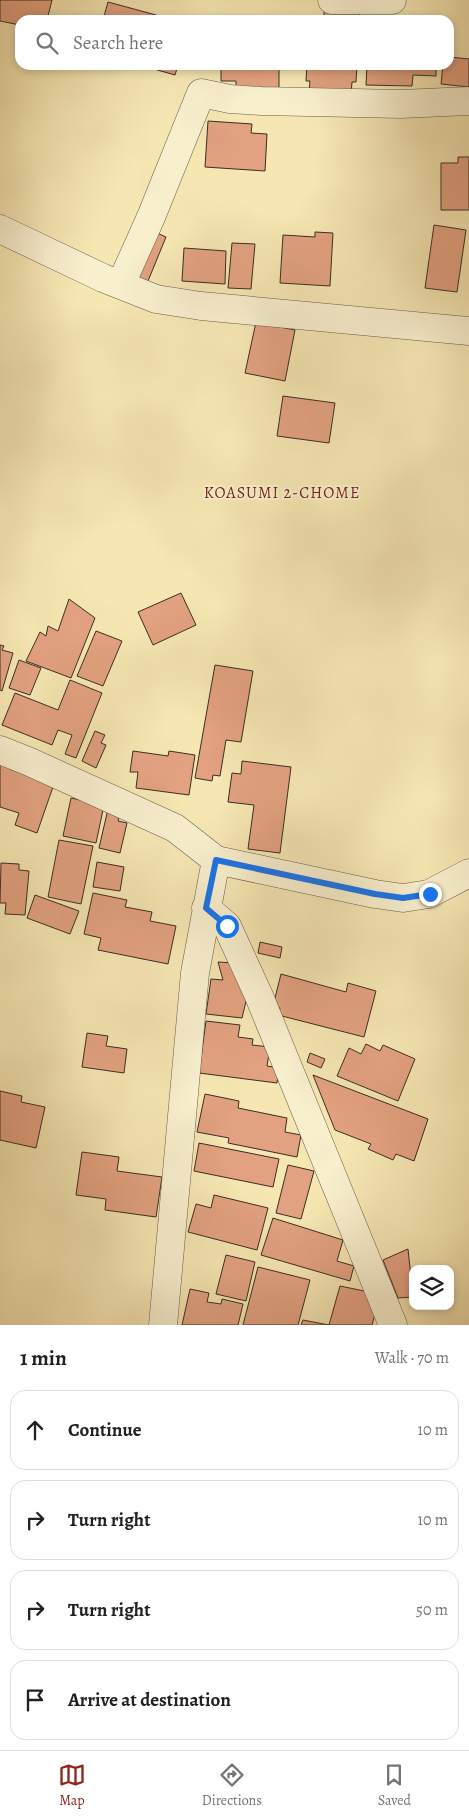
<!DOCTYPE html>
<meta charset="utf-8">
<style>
:root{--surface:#fff;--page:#f2f2f2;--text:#202124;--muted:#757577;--line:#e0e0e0;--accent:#8f2418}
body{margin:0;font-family:Alegreya,serif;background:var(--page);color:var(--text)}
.controls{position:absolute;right:15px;bottom:15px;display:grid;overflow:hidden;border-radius:10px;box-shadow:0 2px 8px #0003}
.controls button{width:45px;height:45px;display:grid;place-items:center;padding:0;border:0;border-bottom:1px solid var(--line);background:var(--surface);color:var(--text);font:25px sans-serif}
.stop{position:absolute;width:15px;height:15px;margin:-11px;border:4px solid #1a73e8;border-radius:50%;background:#fff}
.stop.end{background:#1a73e8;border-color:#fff;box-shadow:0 1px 5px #0008}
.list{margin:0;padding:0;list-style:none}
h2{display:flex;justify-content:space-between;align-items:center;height:65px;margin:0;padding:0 20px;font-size:21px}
h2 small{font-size:16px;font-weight:400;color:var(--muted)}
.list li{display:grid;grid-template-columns:32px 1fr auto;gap:15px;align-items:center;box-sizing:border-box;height:80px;margin:0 10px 10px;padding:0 10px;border:1px solid var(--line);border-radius:15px}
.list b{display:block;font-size:19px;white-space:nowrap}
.list em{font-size:16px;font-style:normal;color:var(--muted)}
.icon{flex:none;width:28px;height:28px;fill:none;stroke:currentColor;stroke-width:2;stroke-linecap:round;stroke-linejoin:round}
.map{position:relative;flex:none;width:469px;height:1325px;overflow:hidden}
.search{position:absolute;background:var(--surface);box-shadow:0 2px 8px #0003;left:15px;right:15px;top:15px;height:55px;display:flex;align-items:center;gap:12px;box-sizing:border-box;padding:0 18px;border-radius:15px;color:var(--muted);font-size:19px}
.sheet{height:425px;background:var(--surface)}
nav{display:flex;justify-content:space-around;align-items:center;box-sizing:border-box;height:70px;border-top:1px solid var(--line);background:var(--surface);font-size:14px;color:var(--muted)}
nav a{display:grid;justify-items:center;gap:2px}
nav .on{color:var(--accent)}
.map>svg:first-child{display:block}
.building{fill:#e2a180;stroke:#3a2e25}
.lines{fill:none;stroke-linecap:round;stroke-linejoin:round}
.minor-casing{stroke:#695c48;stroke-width:29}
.minor{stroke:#f8efcd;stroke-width:28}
.route{stroke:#1a73e8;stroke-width:6}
.labels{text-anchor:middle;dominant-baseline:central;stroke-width:4;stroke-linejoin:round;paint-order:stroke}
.neighbourhood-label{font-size:16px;letter-spacing:1px;fill:#7a1f14;stroke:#f8efcd}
</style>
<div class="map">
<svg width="469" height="1325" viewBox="0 0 469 1325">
<rect width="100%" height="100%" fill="#f5e6b2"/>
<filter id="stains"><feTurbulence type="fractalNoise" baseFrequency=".004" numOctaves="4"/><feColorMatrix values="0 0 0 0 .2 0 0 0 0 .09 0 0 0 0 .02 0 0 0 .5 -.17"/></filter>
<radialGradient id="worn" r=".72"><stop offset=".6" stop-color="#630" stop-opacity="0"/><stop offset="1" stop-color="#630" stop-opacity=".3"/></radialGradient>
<!-- building -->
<path class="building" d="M 0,0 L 52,0 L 47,20 L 20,20 L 20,25 L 0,21 Z
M 108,2 L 156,15 L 154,20 L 103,20 Z
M 324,10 L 360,12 L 359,20 L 324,20 Z
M 227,18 L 258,19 L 258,20 L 227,20 Z
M 449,57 L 469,59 L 469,87 L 441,84 L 443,65 L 449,65 Z
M 140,65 L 178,65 L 175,75 Z
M 221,65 L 279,65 L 279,88 L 236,88 L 236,81 L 221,81 Z
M 307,65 L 357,65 L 356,82 L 352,82 L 351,95 L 309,93 L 310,81 L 306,81 Z
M 367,65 L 436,65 L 436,76 L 413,75 L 412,86 L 366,85 Z
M 208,121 L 252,124 L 251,133 L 267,134 L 265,171 L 205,167 Z
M 458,157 L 469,157 L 469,210 L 441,210 L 441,163 L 458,163 Z
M 434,225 L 466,230 L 457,292 L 425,288 Z
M 150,230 L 166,237 L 148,281 L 132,275 Z
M 315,232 L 333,233 L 330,286 L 280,283 L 283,235 L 315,237 Z
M 232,243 L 255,244 L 251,289 L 228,288 Z
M 184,248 L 226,251 L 225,284 L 182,281 Z
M 256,322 L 295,330 L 285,381 L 245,373 Z
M 283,396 L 335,403 L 329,443 L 277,436 Z
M 181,593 L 196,625 L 153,645 L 138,612 Z
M 69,599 L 95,618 L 71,678 L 26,661 L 40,632 L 46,636 L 48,626 L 58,631 Z
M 96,631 L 122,641 L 103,686 L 77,676 Z
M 0,645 L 4,646 L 2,650 L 13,653 L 2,691 L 0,690 Z
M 19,660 L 41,668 L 30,695 L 9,688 Z
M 215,665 L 253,671 L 241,742 L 226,740 L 220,776 L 213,775 L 212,781 L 195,778 Z
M 70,680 L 102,693 L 76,758 L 65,754 L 72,735 L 58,730 L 52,745 L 2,725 L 15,693 L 58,710 Z
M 95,731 L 105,735 L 101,743 L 106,745 L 96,768 L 82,761 Z
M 133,751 L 168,756 L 169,751 L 195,755 L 189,795 L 136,788 L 138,772 L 130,772 Z
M 0,759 L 12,763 L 10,769 L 54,784 L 37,833 L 15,825 L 19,813 L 0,807 Z
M 242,761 L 291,767 L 280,853 L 248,849 L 254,805 L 228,802 L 232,773 L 241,774 Z
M 71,798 L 104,805 L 96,843 L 63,836 Z
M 108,809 L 120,812 L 118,821 L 127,823 L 120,853 L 99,848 Z
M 59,840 L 93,846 L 81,904 L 48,897 Z
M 97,862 L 124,867 L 120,891 L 93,887 Z
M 1,863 L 19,864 L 19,870 L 29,871 L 25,915 L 5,914 L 6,903 L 0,903 Z
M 93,893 L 127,900 L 125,907 L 152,912 L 150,921 L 176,926 L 168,964 L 98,950 L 101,938 L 84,934 Z
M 35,895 L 79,911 L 70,934 L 27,918 Z
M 260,942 L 282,947 L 280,958 L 258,953 Z
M 218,962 L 235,963 L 249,989 L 242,1018 L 206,1014 L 211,979 L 223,980 Z
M 281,974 L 346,992 L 348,983 L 376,991 L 364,1037 L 278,1015 L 280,1008 L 273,1006 Z
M 206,1021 L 240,1025 L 238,1037 L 253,1039 L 252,1045 L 270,1047 L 267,1066 L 279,1068 L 277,1083 L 199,1073 Z
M 87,1033 L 108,1036 L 106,1046 L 127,1049 L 124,1073 L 82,1067 Z
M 366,1044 L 380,1051 L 383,1045 L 415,1059 L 398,1101 L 337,1076 L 349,1048 L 361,1054 Z
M 310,1053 L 325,1059 L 321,1068 L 307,1062 Z
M 313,1075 L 428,1119 L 414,1161 L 396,1154 L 393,1160 L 368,1149 L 371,1144 L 335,1130 Z
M 0,1091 L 22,1096 L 21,1102 L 45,1107 L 36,1148 L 0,1140 Z
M 205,1094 L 239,1101 L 238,1108 L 287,1118 L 285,1132 L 301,1135 L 297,1157 L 228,1143 L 229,1138 L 197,1132 Z
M 199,1143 L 279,1159 L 273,1187 L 194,1171 Z
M 82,1152 L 119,1157 L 117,1171 L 162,1177 L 156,1217 L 105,1210 L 106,1199 L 76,1195 Z
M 288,1165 L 314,1171 L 301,1219 L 276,1213 Z
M 214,1195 L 268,1208 L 257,1250 L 188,1232 L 196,1204 L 211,1208 Z
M 273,1218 L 343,1240 L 337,1261 L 354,1266 L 350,1281 L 261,1255 Z
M 408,1249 L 413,1297 L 398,1298 L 383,1260 Z
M 226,1255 L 255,1262 L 246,1301 L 216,1294 Z
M 258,1267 L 310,1280 L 298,1325 L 243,1325 Z
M 340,1286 L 369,1292 L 375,1314 L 372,1325 L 329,1325 Z
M 190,1289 L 209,1293 L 207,1302 L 221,1304 L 222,1299 L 243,1304 L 238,1325 L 182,1325 Z
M 303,1320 L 329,1325 L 301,1325 Z"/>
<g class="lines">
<defs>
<path id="minor" d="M 332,0 L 392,0
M 0,229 L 103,278 L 156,299 L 201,306 L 469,331
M 121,284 L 151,217 L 201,93 L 230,99 L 261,101 L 401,104 L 469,101
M 0,750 L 30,762 L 175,828 L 216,860 L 375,894 L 403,898 L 429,894 L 469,873
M 206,908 L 227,926 L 259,996 L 393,1325
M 163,1325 L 195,973 L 216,860"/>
</defs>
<!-- minor casing -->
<use href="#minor" class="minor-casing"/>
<!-- minor -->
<use href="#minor" class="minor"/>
</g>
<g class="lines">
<!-- route -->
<path class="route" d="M 227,926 L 206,908 L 216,860 L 375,894 L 403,898 L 430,894"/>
</g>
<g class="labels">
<!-- neighbourhood labels -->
<g class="neighbourhood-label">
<text x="282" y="493">KOASUMI 2-CHOME</text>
</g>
</g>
<rect width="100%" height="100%" filter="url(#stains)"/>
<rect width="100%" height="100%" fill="url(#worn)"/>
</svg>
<div class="controls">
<button><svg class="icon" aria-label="layers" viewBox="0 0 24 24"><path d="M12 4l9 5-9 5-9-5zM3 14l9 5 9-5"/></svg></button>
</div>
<div class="stop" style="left:227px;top:926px"></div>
<div class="stop end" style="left:430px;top:894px"></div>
<div class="search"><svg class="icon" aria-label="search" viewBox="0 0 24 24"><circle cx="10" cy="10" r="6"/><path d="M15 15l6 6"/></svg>Search here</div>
</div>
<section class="sheet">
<h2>1 min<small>Walk · 70 m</small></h2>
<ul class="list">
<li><svg class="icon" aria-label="ahead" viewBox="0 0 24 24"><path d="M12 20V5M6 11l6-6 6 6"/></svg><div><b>Continue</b></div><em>10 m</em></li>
<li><svg class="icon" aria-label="right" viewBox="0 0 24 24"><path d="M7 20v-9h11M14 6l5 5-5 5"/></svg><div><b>Turn right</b></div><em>10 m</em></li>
<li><svg class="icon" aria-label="right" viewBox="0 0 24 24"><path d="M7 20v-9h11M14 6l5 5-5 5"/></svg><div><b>Turn right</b></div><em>50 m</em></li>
<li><svg class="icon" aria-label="arrive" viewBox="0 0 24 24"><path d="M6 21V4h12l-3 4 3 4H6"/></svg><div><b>Arrive at destination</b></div></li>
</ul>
</section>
<nav>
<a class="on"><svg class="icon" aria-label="map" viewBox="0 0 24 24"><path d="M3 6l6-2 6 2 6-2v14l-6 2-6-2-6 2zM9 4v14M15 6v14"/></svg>Map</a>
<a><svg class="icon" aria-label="directions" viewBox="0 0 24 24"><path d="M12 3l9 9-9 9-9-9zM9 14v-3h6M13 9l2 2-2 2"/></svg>Directions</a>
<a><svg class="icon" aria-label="saved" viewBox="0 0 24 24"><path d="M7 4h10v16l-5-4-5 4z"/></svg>Saved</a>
</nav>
